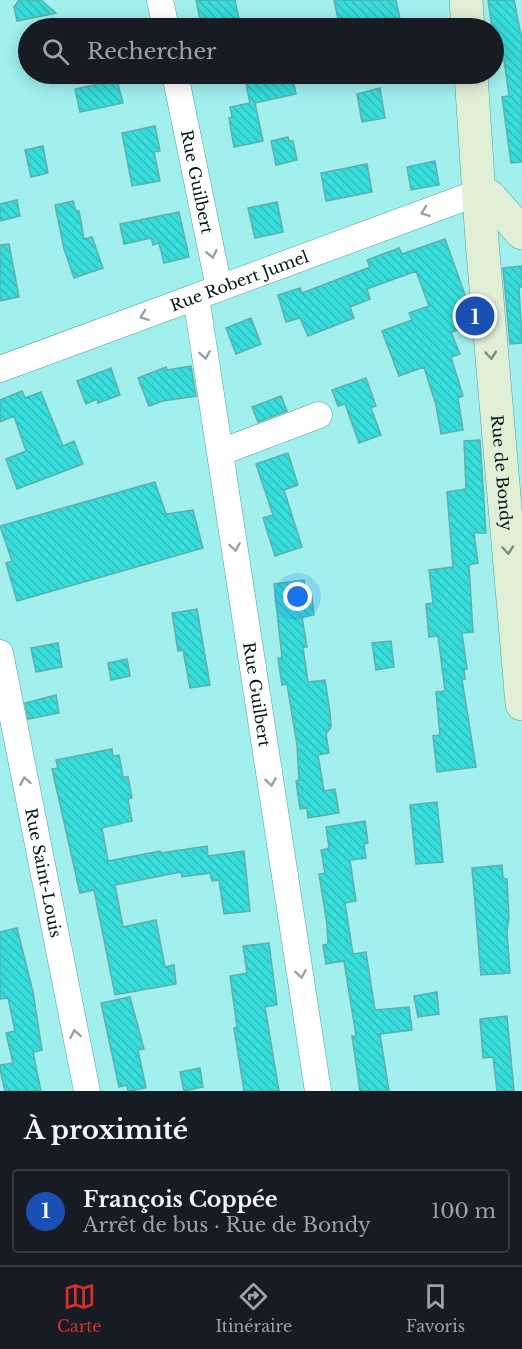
<!DOCTYPE html>
<html lang="fr">
<meta charset="utf-8">
<style>
:root{--surface:#171b24;--page:#20242c;--text:#f1f3f6;--muted:#9ea1a6;--line:#363941;--accent:#d93025}
body{margin:0;font-family:"Libre Baskerville",serif;background:var(--page);color:var(--text)}
.you{position:absolute;left:298px;top:597px;width:21px;height:21px;margin:-15px;border:4px solid #fff;border-radius:50%;background:#1a73e8;box-shadow:0 0 0 9px #1a73e833}
.badge{display:grid;place-items:center;width:39px;height:39px;border-radius:50%;background:var(--accent);color:#fff;font-size:20px;font-weight:700}
.pin{position:absolute;translate:-50% -50%;border:3px solid #fff;box-shadow:0 2px 6px #0006}
.list{margin:0;padding:0;list-style:none}
h2{display:flex;justify-content:space-between;align-items:center;height:78px;margin:0;padding:0 24px;font-size:26px}
h2 small{font-size:20px;font-weight:400;color:var(--muted)}
.list li{display:grid;grid-template-columns:39px 1fr auto;gap:18px;align-items:center;box-sizing:border-box;height:84px;margin:0 12px 12px;padding:0 12px;border:2px solid var(--line);border-radius:6px}
.list b{display:block;font-size:22px;white-space:nowrap}
.list p{margin:0;font-size:20px;white-space:nowrap;color:var(--muted)}
.list em{font-size:20px;font-style:normal;color:var(--muted)}
.icon{flex:none;width:33px;height:33px;fill:none;stroke:currentColor;stroke-width:2;stroke-linecap:round;stroke-linejoin:round}
.map{position:relative;flex:none;width:522px;height:1091px;overflow:hidden}
.search{position:absolute;background:var(--surface);box-shadow:0 3px 15px #0003;left:18px;right:18px;top:18px;height:66px;display:flex;align-items:center;gap:15px;box-sizing:border-box;padding:0 21px;border-radius:33px;color:var(--muted);font-size:22px}
.sheet{height:174px;background:var(--surface)}
nav{display:flex;justify-content:space-around;align-items:center;box-sizing:border-box;height:84px;border-top:2px solid var(--line);background:var(--surface);font-size:16px;color:var(--muted)}
nav a{display:grid;justify-items:center;gap:3px}
nav .on{color:var(--accent)}
.map>svg:first-child{display:block}
.building{fill:url(#building-back-hatch);stroke:#60aeac;stroke-width:1.5}
.lines{fill:none;stroke-linecap:round;stroke-linejoin:round}
.street-casing{stroke:#52a09f;stroke-width:27}
.secondary-casing{stroke:#52a09f;stroke-width:34}
.street{stroke:#fff;stroke-width:26}
.secondary{stroke:#e0efd6;stroke-width:33}
.oneway{stroke:#99a2a2}
.oneway2{stroke:#7b8d80}
.labels{text-anchor:middle;dominant-baseline:central;stroke-width:6;stroke-linejoin:round;paint-order:stroke}
.street-label{font-size:16px;fill:#001616;stroke:#a1f0ee}
</style>
<div class="map">
<svg width="522" height="1091" viewBox="0 0 522 1091">
<defs>
<pattern id="building-back-hatch" width="6" height="6" patternUnits="userSpaceOnUse" patternTransform="scale(1.5)"><rect width="6" height="6" fill="#37dddb"/><path d="M-1 5l2 2M0 0l6 6M5-1l2 2" fill="none" stroke="#2fbdbb"/></pattern>
</defs>
<rect width="100%" height="100%" fill="#a1f0ee"/>
<!-- building -->
<path class="building" d="M 19,0 L 41,0 L 56,13 L 17,21 L 14,7 Z
M 196,0 L 235,0 L 241,28 L 202,28 Z
M 334,0 L 396,0 L 401,24 L 377,28 L 340,28 Z
M 488,0 L 514,0 L 522,40 L 522,162 L 511,163 L 502,97 L 509,96 L 504,60 L 497,61 Z
M 267,74 L 292,74 L 296,94 L 255,103 L 263,141 L 234,147 L 229,118 L 232,117 L 230,107 L 250,103 L 245,79 Z
M 117,80 L 123,103 L 80,112 L 75,89 Z
M 380,88 L 385,118 L 362,122 L 357,94 Z
M 155,126 L 160,151 L 154,152 L 160,181 L 132,186 L 122,133 Z
M 288,137 L 289,141 L 293,141 L 297,160 L 276,165 L 271,141 Z
M 43,146 L 48,173 L 31,177 L 25,150 Z
M 435,161 L 439,185 L 411,190 L 407,167 Z
M 367,164 L 372,192 L 326,201 L 321,173 Z
M 17,200 L 20,216 L 0,221 L 0,204 Z
M 73,201 L 76,211 L 79,211 L 84,239 L 92,237 L 103,268 L 74,278 L 64,249 L 55,205 Z
M 277,202 L 283,232 L 255,238 L 248,208 Z
M 179,212 L 189,257 L 164,263 L 159,243 L 153,245 L 151,238 L 124,244 L 120,224 Z
M 445,239 L 469,306 L 471,326 L 451,332 L 460,354 L 451,357 L 463,396 L 458,398 L 463,430 L 441,434 L 436,405 L 424,367 L 399,376 L 382,331 L 412,320 L 409,313 L 429,306 L 416,271 L 367,289 L 370,299 L 350,307 L 354,318 L 308,336 L 300,318 L 286,322 L 278,295 L 300,288 L 302,293 L 370,267 L 367,260 L 399,248 L 402,254 Z
M 9,244 L 19,297 L 0,301 L 0,245 Z
M 522,266 L 522,287 L 519,287 L 522,343 L 510,344 L 503,268 Z
M 251,318 L 261,344 L 236,354 L 226,328 Z
M 191,366 L 196,396 L 163,401 L 149,406 L 138,378 L 166,367 L 167,370 Z
M 111,368 L 120,395 L 98,403 L 97,399 L 86,404 L 77,381 Z
M 366,378 L 376,406 L 371,408 L 381,435 L 359,443 L 345,404 L 338,406 L 332,390 Z
M 22,391 L 25,398 L 41,392 L 63,446 L 74,441 L 83,464 L 17,489 L 6,459 L 26,451 L 14,416 L 0,422 L 0,400 Z
M 281,396 L 287,411 L 258,422 L 252,407 Z
M 480,440 L 486,533 L 474,533 L 478,563 L 469,565 L 473,632 L 462,633 L 467,669 L 464,669 L 465,679 L 462,679 L 476,767 L 437,772 L 433,736 L 440,735 L 436,692 L 445,691 L 438,636 L 429,637 L 426,604 L 433,603 L 429,570 L 453,567 L 447,492 L 466,489 L 464,441 Z
M 288,453 L 298,485 L 284,490 L 302,547 L 275,556 L 263,518 L 273,515 L 256,464 Z
M 155,482 L 166,514 L 193,510 L 203,548 L 17,601 L 6,563 L 12,561 L 0,526 Z
M 304,580 L 306,597 L 312,597 L 314,615 L 302,617 L 307,647 L 303,647 L 308,682 L 325,680 L 330,712 L 331,727 L 326,734 L 329,753 L 318,755 L 324,791 L 335,789 L 339,813 L 308,818 L 307,808 L 300,809 L 296,781 L 299,780 L 297,745 L 287,684 L 282,685 L 278,658 L 282,658 L 274,584 Z
M 197,609 L 210,685 L 190,688 L 183,650 L 178,651 L 172,613 Z
M 391,641 L 394,667 L 376,670 L 372,643 Z
M 58,643 L 62,667 L 36,672 L 31,648 Z
M 127,659 L 130,676 L 111,680 L 108,663 Z
M 56,695 L 59,713 L 28,719 L 25,703 Z
M 112,749 L 113,756 L 119,755 L 123,777 L 128,777 L 132,798 L 128,799 L 132,821 L 102,828 L 108,861 L 160,851 L 161,853 L 207,846 L 208,856 L 244,851 L 250,911 L 224,914 L 219,880 L 212,881 L 210,873 L 182,877 L 181,872 L 115,885 L 123,927 L 156,920 L 165,967 L 174,965 L 176,984 L 115,995 L 94,890 L 80,893 L 52,769 L 58,768 L 56,760 Z
M 437,802 L 443,862 L 416,864 L 410,805 Z
M 365,821 L 368,843 L 364,844 L 366,858 L 350,860 L 356,901 L 345,903 L 353,954 L 366,952 L 375,1010 L 409,1007 L 412,1030 L 380,1034 L 389,1091 L 360,1091 L 352,1036 L 356,1036 L 344,961 L 326,964 L 323,945 L 328,944 L 327,924 L 319,874 L 325,873 L 321,850 L 329,848 L 326,827 Z
M 502,865 L 503,878 L 507,879 L 509,918 L 507,931 L 510,973 L 481,975 L 472,868 Z
M 17,928 L 33,992 L 42,1050 L 33,1052 L 41,1091 L 5,1091 L 0,1069 L 0,1065 L 13,1063 L 6,1033 L 15,1031 L 8,998 L 0,999 L 0,932 Z
M 269,943 L 277,1005 L 265,1007 L 279,1091 L 244,1091 L 234,1028 L 237,1027 L 230,976 L 247,973 L 243,946 Z
M 437,992 L 439,1014 L 418,1017 L 414,996 Z
M 130,997 L 144,1049 L 138,1050 L 146,1088 L 128,1091 L 127,1085 L 119,1087 L 101,1003 Z
M 507,1016 L 514,1091 L 497,1091 L 493,1057 L 483,1058 L 480,1019 Z
M 200,1068 L 203,1087 L 184,1091 L 180,1072 Z"/>
<g class="lines">
<defs>
<g id="street">
<path d="M 160,0 L 166,28"/>
<path id="s1" d="M 175,74 L 219,288"/>
<path id="s2" d="M 196,297 L 318,1091"/>
<path id="s3" d="M 0,369 L 480,192"/>
<path d="M 221,452 L 319,415"/>
<path id="s4" d="M 0,653 L 87,1091"/>
</g>
<g id="secondary">
<path d="M 466,0 L 468,28"/>
<path id="s5" d="M 471,74 L 482,241 L 522,704"/>
<path d="M 480,192 L 489,196 L 522,233"/>
</g>
</defs>
<!-- street casing -->
<use href="#street" class="street-casing"/>
<!-- secondary casing -->
<use href="#secondary" class="secondary-casing"/>
<!-- street -->
<use href="#street" class="street"/>
<!-- secondary -->
<use href="#secondary" class="secondary"/>
</g>
<!-- one-way arrows -->
<defs><path id="oneway-chevron" d="M-2-3.5L2.5 0L-2 3.5" fill="none" stroke-width="1.6" stroke-linecap="round" stroke-linejoin="round" transform="scale(1.5)"/></defs>
<g class="oneway">
<use href="#oneway-chevron" transform="translate(425 212) rotate(160)"/>
<use href="#oneway-chevron" transform="translate(212 254) rotate(78)"/>
<use href="#oneway-chevron" transform="translate(144 316) rotate(160)"/>
<use href="#oneway-chevron" transform="translate(205 355) rotate(81)"/>
<use href="#oneway-chevron" transform="translate(235 547) rotate(81)"/>
<use href="#oneway-chevron" transform="translate(25 781) rotate(-100)"/>
<use href="#oneway-chevron" transform="translate(271 782) rotate(81)"/>
<use href="#oneway-chevron" transform="translate(301 974) rotate(81)"/>
<use href="#oneway-chevron" transform="translate(75 1034) rotate(-101)"/>
</g>
<g class="oneway2">
<use href="#oneway-chevron" transform="translate(491 355) rotate(85)"/>
<use href="#oneway-chevron" transform="translate(508 550) rotate(85)"/>
</g>
<g class="labels">
<!-- street labels -->
<g class="street-label">
<text stroke="none"><textPath href="#s1" startOffset="110">Rue Guilbert</textPath></text>
<text stroke="none"><textPath href="#s3" startOffset="255">Rue Robert Jumel</textPath></text>
<text stroke="none"><textPath href="#s5" startOffset="400">Rue de Bondy</textPath></text>
<text stroke="none"><textPath href="#s2" startOffset="402">Rue Guilbert</textPath></text>
<text stroke="none"><textPath href="#s4" startOffset="224">Rue Saint-Louis</textPath></text>
</g>
</g>
</svg>
<div class="you"></div>
<div class="pin badge" style="left:475px;top:316px;background:#1a4fb4">1</div>
<div class="search"><svg class="icon" aria-label="search" viewBox="0 0 24 24"><circle cx="10" cy="10" r="6"/><path d="M15 15l6 6"/></svg>Rechercher</div>
</div>
<section class="sheet">
<h2>À proximité<small></small></h2>
<ul class="list">
<li><span class="badge" style="background:#1a4fb4">1</span><div><b>François Coppée</b><p>Arrêt de bus · Rue de Bondy</p></div><em>100 m</em></li>
</ul>
</section>
<nav>
<a class="on"><svg class="icon" aria-label="map" viewBox="0 0 24 24"><path d="M3 6l6-2 6 2 6-2v14l-6 2-6-2-6 2zM9 4v14M15 6v14"/></svg>Carte</a>
<a><svg class="icon" aria-label="directions" viewBox="0 0 24 24"><path d="M12 3l9 9-9 9-9-9zM9 14v-3h6M13 9l2 2-2 2"/></svg>Itinéraire</a>
<a><svg class="icon" aria-label="saved" viewBox="0 0 24 24"><path d="M7 4h10v16l-5-4-5 4z"/></svg>Favoris</a>
</nav>
